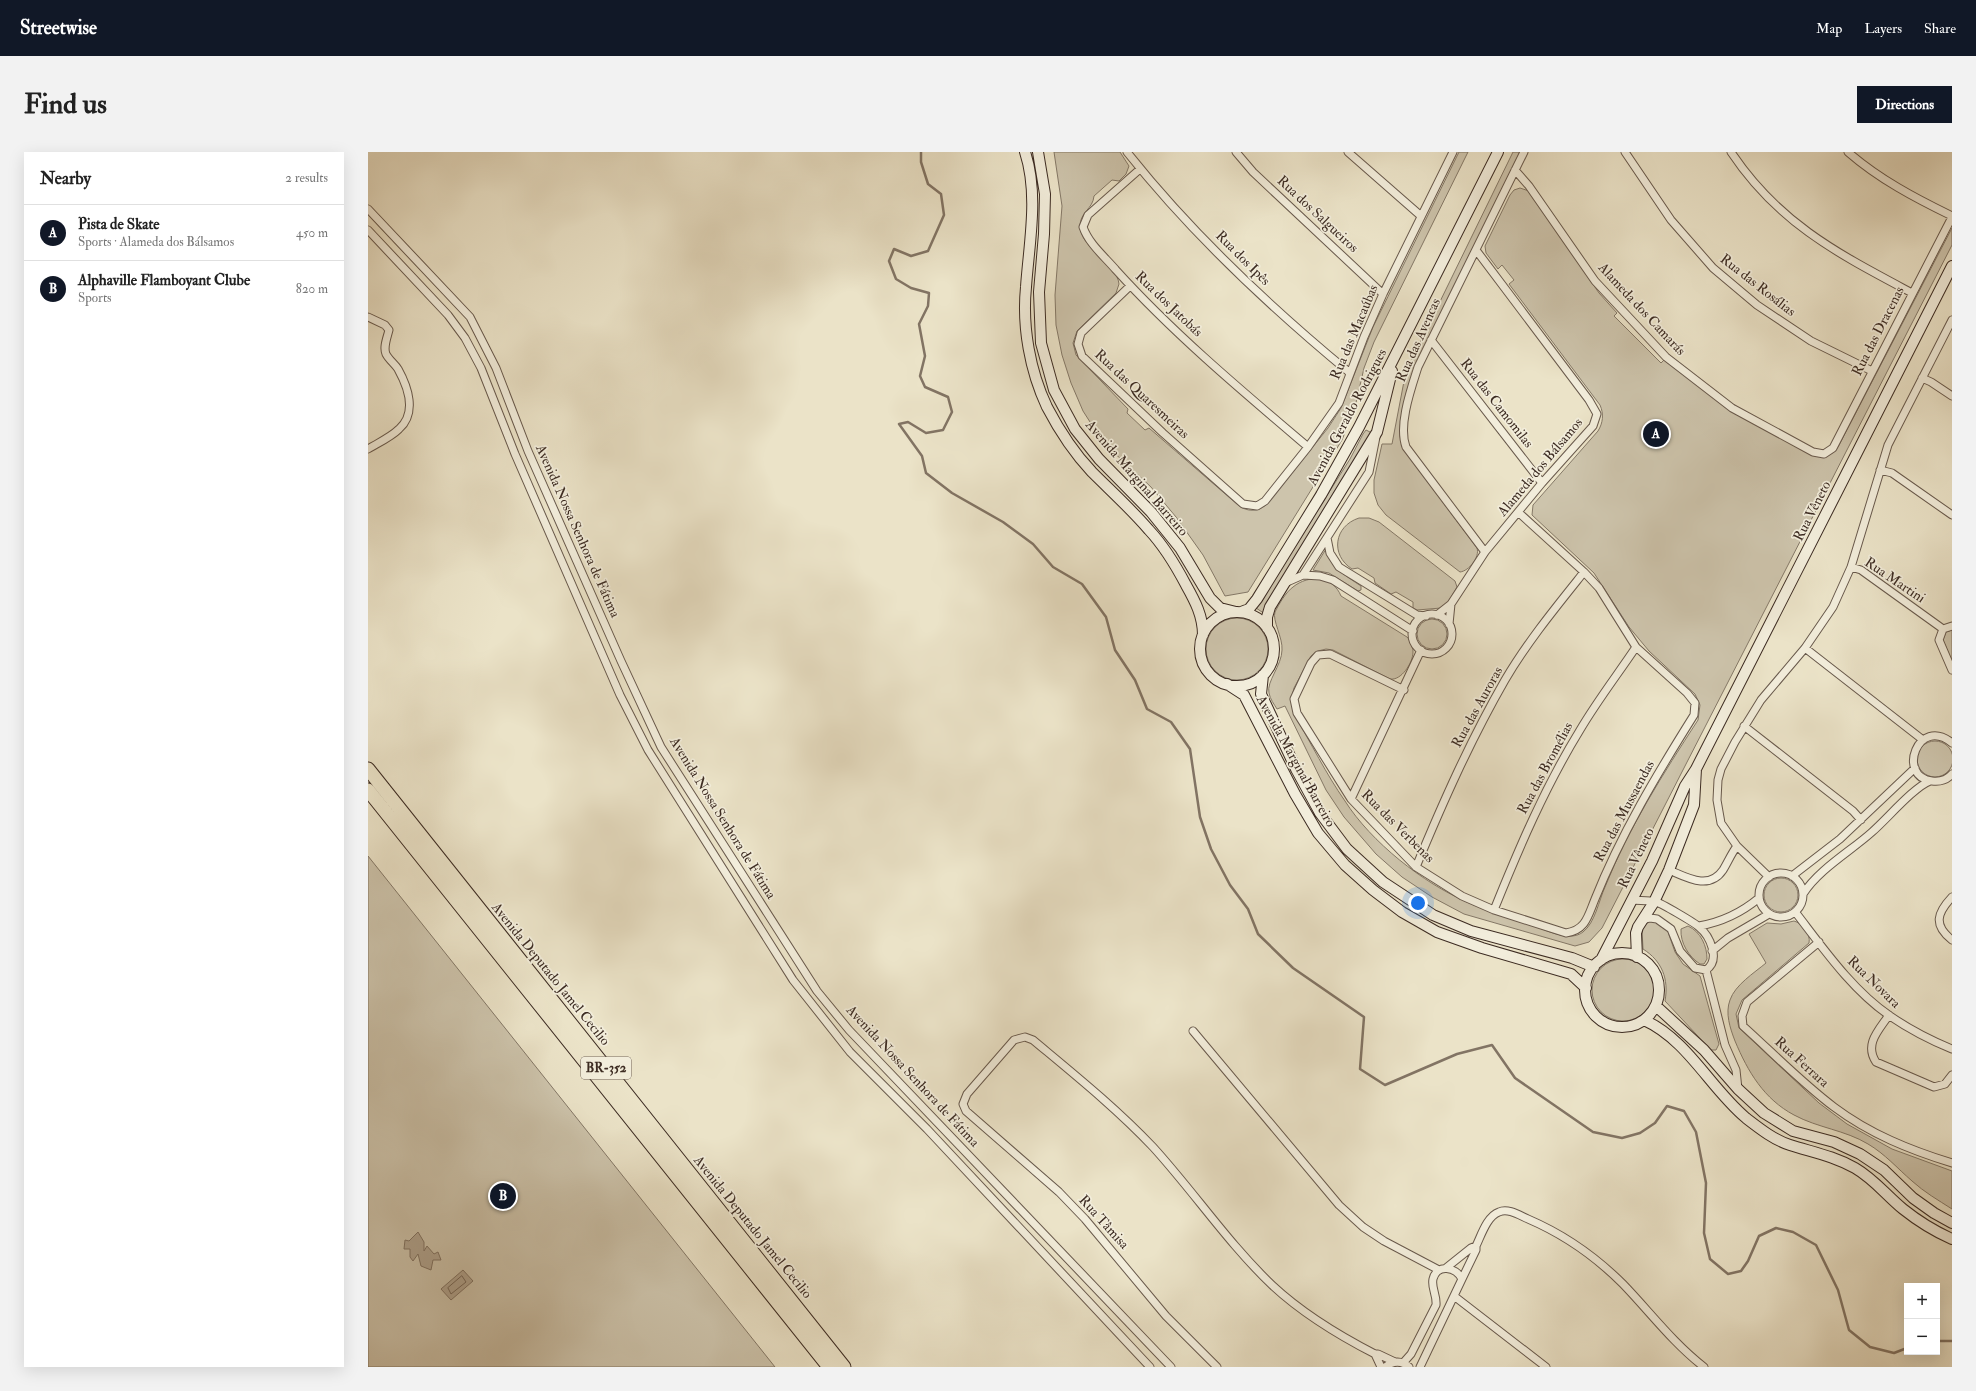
<!DOCTYPE html>
<meta charset="utf-8">
<style>
:root{--surface:#fff;--page:#f2f2f2;--text:#222;--muted:#767676;--line:#e0e0e0;--accent:#111827}
body{margin:0;font-family:"IM FELL Double Pica",serif;background:var(--page);color:var(--text)}
.controls{position:absolute;right:12px;bottom:12px;display:grid;overflow:hidden;border-radius:0px;box-shadow:0 4px 16px #0002}
.controls button{width:36px;height:36px;display:grid;place-items:center;padding:0;border:0;border-bottom:1px solid var(--line);background:var(--surface);color:var(--text);font:20px sans-serif}
.you{position:absolute;left:1050px;top:751px;width:14px;height:14px;margin:-10px;border:3px solid #fff;border-radius:50%;background:#1a73e8;box-shadow:0 0 0 6px #1a73e833}
.badge{display:grid;place-items:center;width:26px;height:26px;border-radius:50%;background:var(--accent);color:#fff;font-size:13px;font-weight:700}
.pin{position:absolute;translate:-50% -50%;border:2px solid #fff;box-shadow:0 1px 4px #0006}
.list{margin:0;padding:0;list-style:none}
h2{display:flex;justify-content:space-between;align-items:center;height:52px;margin:0;padding:0 16px;font-size:17px}
h2 small{font-size:13px;font-weight:400;color:var(--muted)}
.list li{display:grid;grid-template-columns:26px 1fr auto;gap:12px;align-items:center;box-sizing:border-box;height:56px;padding:0 16px;border-top:1px solid var(--line)}
.list b{display:block;font-size:15px;white-space:nowrap}
.list p{margin:0;font-size:13px;white-space:nowrap;color:var(--muted)}
.list em{font-size:13px;font-style:normal;color:var(--muted)}
.map{position:relative;flex:none;width:1584px;height:1215px;overflow:hidden;border-radius:0px}
header{display:flex;align-items:center;gap:24px;box-sizing:border-box;height:56px;padding:0 20px;background:var(--accent);color:#fff}
header strong{font-size:19px}
nav{display:flex;gap:22px;margin-inline-start:auto;font-size:14px}
.intro{display:flex;align-items:center;justify-content:space-between;box-sizing:border-box;height:96px;padding:0 24px}
h1{margin:0;font-size:28px}
.button{padding:10px 18px;border-radius:0px;background:var(--accent);color:#fff;font-size:14px;font-weight:700}
main{display:flex;gap:24px;padding:0 24px}
aside{flex:1;background:var(--surface);border-radius:0px;box-shadow:0 4px 16px #0002}
.map>svg:first-child{display:block}
.green{fill:#cdc4ac;stroke:#847867}
.water{fill:#b0a490;stroke:#827464}
.lines{fill:none;stroke-linecap:round;stroke-linejoin:round}
.shore{stroke:#766859;stroke-width:1}
.stream{stroke:#827464;stroke-width:2.5}
.street-casing{stroke:#68594c;stroke-width:9}
.secondary-casing{stroke:#3c2b22;stroke-width:12}
.highway-casing{stroke:#3c2b22;stroke-width:15}
.street{stroke:#f2eddb;stroke-width:7}
.secondary{stroke:#f2eddb;stroke-width:10}
.highway{stroke:#ebe3c8;stroke-width:13}
.labels{text-anchor:middle;dominant-baseline:central;stroke-width:3.5;stroke-linejoin:round;paint-order:stroke}
.shield{fill:#f2eddb;stroke:#73655a;stroke-width:1}
.shield-label{font-size:13px;font-weight:bold;fill:#3c2b22}
.street-label{font-size:14px;fill:#3c2b22;stroke:#f2eddb}
</style>
<header>
<strong>Streetwise</strong>
<nav><a>Map</a><a>Layers</a><a>Share</a></nav>
</header>
<div class="intro"><h1>Find us</h1><a class="button">Directions</a></div>
<main>
<aside>
<h2>Nearby<small>2 results</small></h2>
<ul class="list">
<li><span class="badge">A</span><div><b>Pista de Skate</b><p>Sports · Alameda dos Bálsamos</p></div><em>450 m</em></li>
<li><span class="badge">B</span><div><b>Alphaville Flamboyant Clube</b><p>Sports</p></div><em>820 m</em></li>
</ul>
</aside>
<div class="map">
<svg width="1584" height="1215" viewBox="0 0 1584 1215">
<rect width="100%" height="100%" fill="#ebe3c8"/>
<filter id="stains"><feTurbulence type="fractalNoise" baseFrequency=".005" numOctaves="4"/><feColorMatrix values="0 0 0 0 .2 0 0 0 0 .09 0 0 0 0 .02 0 0 0 .5 -.17"/></filter>
<radialGradient id="worn" r=".72"><stop offset=".6" stop-color="#630" stop-opacity="0"/><stop offset="1" stop-color="#630" stop-opacity=".3"/></radialGradient>
<!-- green -->
<path class="green" d="M 686,0 L 752,0 L 761,14 L 758,22 L 751,29 L 744,28 L 726,44 C 725,57 712,60 712,74 C 712,96 749,111 751,132 L 748,141 L 709,179 L 705,191 L 708,203 L 760,257 L 759,261 L 777,278 L 781,276 L 870,353 C 879,360 889,360 898,353 L 960,276 L 973,256 L 1005,175 L 1091,0 L 1100,0 L 1006,190 L 996,216 L 987,255 L 974,288 L 880,440 L 857,444 L 835,403 L 808,365 L 783,335 L 741,296 L 731,284 L 715,259 L 703,231 L 694,203 L 688,173 L 687,143 L 694,54 Z
M 1145,0 L 1152,0 L 1047,215 C 1040,236 1025,278 1036,298 L 1109,396 C 1112,405 1101,419 1092,420 L 1018,363 L 1010,353 L 1006,341 L 1006,328 L 1014,292 L 1024,292 L 1037,224 L 1042,211 Z
M 1152,36 L 1161,39 L 1231,141 L 1249,161 L 1246,164 L 1293,211 L 1296,208 L 1361,256 L 1442,302 C 1453,307 1463,305 1470,295 L 1584,76 L 1584,93 L 1234,776 L 1221,790 L 1207,794 L 1096,762 L 1064,745 L 1034,725 L 1008,702 L 976,665 L 958,638 L 917,554 L 909,557 C 906,552 902,547 901,541 C 898,530 914,513 914,498 C 915,486 904,468 907,460 C 911,452 918,440 925,435 C 941,422 965,424 973,444 L 1039,485 C 1043,489 1045,494 1045,500 C 1045,511 1033,529 1022,527 L 965,498 L 958,497 L 950,499 L 943,504 L 926,536 L 923,548 L 926,562 C 943,591 958,622 977,649 C 1003,690 1055,731 1099,750 C 1119,759 1140,766 1161,772 C 1176,777 1201,791 1215,780 C 1227,771 1231,748 1237,735 C 1261,675 1295,622 1330,568 L 1332,553 L 1327,542 L 1281,499 L 1261,475 L 1226,421 L 1164,363 L 1165,353 L 1230,279 C 1235,271 1236,262 1232,253 L 1141,132 L 1146,128 L 1134,113 L 1130,117 L 1118,101 L 1117,94 L 1142,43 L 1146,38 Z
M 998,278 L 1004,281 L 897,462 L 888,456 L 982,307 L 995,282 Z
M 991,366 L 1001,366 L 1011,370 L 1087,429 L 1089,435 L 1079,452 L 1073,456 L 1049,458 L 1045,456 L 1045,450 L 1028,440 L 1023,442 L 1007,431 L 1006,426 L 990,416 L 984,417 C 962,403 966,374 991,366 Z
M 958,397 C 963,416 978,424 993,434 L 993,438 L 990,439 L 961,421 L 945,418 Z
M838 497a31 31 0 1 1 62 0a31 31 0 1 1-62 0Z
M1049 482a15 15 0 1 1 30 0a15 15 0 1 1-30 0Z
M 1584,478 L 1584,510 L 1575,488 L 1578,480 Z
M1549 607a18 18 0 1 1 36 0a18 18 0 1 1-36 0Z
M 0,704 L 407,1215 L 0,1215 Z
M1396 743a17 17 0 1 1 34 0a17 17 0 1 1-34 0Z
M 1287,768 L 1299,777 L 1307,800 L 1315,812 L 1332,824 L 1351,892 L 1348,898 L 1343,898 L 1297,849 C 1301,827 1294,809 1275,797 L 1274,778 L 1278,770 Z
M 1426,769 C 1434,771 1443,782 1441,791 L 1374,848 L 1368,862 L 1371,876 L 1451,951 L 1479,972 L 1524,997 L 1584,1019 L 1584,1057 C 1570,1048 1556,1040 1544,1029 C 1529,1016 1517,1002 1500,992 C 1477,978 1450,976 1426,963 C 1396,947 1380,920 1367,889 C 1362,876 1357,861 1362,848 C 1367,833 1386,821 1398,811 L 1381,782 L 1399,771 L 1413,772 Z
M 1320,774 C 1333,780 1339,794 1339,807 L 1336,812 L 1332,812 C 1321,805 1312,791 1313,777 Z
M1224 838a31 31 0 1 1 62 0a31 31 0 1 1-62 0Z"/>
<!-- water -->
<path class="water" d="M 50,1080 L 56,1090 L 56,1099 L 59,1094 L 66,1102 L 70,1100 L 73,1108 L 65,1108 L 63,1118 L 53,1114 L 50,1102 L 45,1109 L 42,1105 L 42,1097 L 36,1097 L 37,1088 L 41,1089 Z
M 95,1118 L 105,1129 L 83,1148 L 73,1137 Z"/>
<g class="lines">
<!-- shore -->
<path class="shore" d="M 94,1124 L 98,1130 L 83,1142 L 80,1136 Z"/>
<!-- stream -->
<path class="stream" d="M 553,0 L 553,10 L 560,32 L 573,42 L 576,63 L 560,99 L 543,104 L 526,97 L 521,109 L 528,127 L 543,136 L 561,141 L 560,154 L 551,172 L 557,204 L 552,224 L 557,235 L 580,245 L 584,260 L 575,278 L 558,281 L 540,270 L 531,272 L 554,304 L 558,321 L 584,341 L 635,370 L 665,392 L 685,415 L 714,432 L 738,465 L 747,498 L 767,528 L 779,557 L 803,570 L 822,597 L 832,665 L 843,697 L 862,733 L 880,757 L 890,782 L 925,816 L 996,865 L 992,917 L 1017,933 L 1089,902 L 1124,893 L 1147,926 L 1225,980 L 1254,986 L 1272,981 L 1287,971 L 1299,954 L 1316,959 L 1328,980 L 1338,1031 L 1336,1081 L 1342,1107 L 1360,1122 L 1373,1119 L 1380,1109 L 1391,1084 L 1408,1076 L 1425,1080 L 1448,1093 L 1470,1138 L 1481,1178 L 1502,1195 L 1526,1201 L 1539,1196
M 1569,1189 L 1584,1189"/>
<defs>
<path id="street" d="M 759,0 C 824,82 902,155 982,221
M 868,0 L 885,20 L 1015,142
M 980,0 L 1053,64
M 1257,0 L 1303,68 L 1345,116 L 1389,153 L 1443,189 L 1504,219
M 1363,0 C 1411,72 1471,102 1544,141
M 1480,0 C 1511,27 1547,46 1584,64
M 772,17 L 720,63 L 715,75 C 721,92 736,104 748,118 C 806,182 874,239 940,295
M 1147,18 L 1161,34 L 1227,129 L 1298,205 L 1364,256 L 1445,300 L 1456,302 L 1465,296 L 1584,65
M 0,57 L 102,165 L 128,216 L 160,299 L 253,509 L 293,595 L 449,839 L 481,878 L 803,1215
M 0,78 L 80,163 L 97,186 L 113,216 L 147,302 L 252,543 L 280,598 L 425,828 L 482,900 L 559,977 L 782,1215
M 762,134 L 713,181 L 710,192 L 714,204 L 795,281 L 875,352 L 889,354 L 897,349 L 940,295 L 971,251 L 996,185 L 1015,142 L 1085,0
M 0,165 L 17,173 L 21,178 C 19,186 15,195 18,202 C 21,208 27,212 30,217 C 40,235 49,261 31,277 C 23,285 10,291 0,297
M 1063,188 L 1174,331
M 1554,226 L 1563,230 L 1584,244
M 1512,318 L 1524,321 L 1584,363
M 959,386 L 962,401 L 971,415 L 1049,463 L 1058,464
M 1117,400 L 1038,295 C 1030,273 1043,237 1050,215 L 1156,0
M 1483,415 L 1493,418 L 1575,477
M 935,423 L 952,424 L 965,428 L 1045,479
M 917,431 L 935,423 L 1001,320 L 1008,285
M1044 482a20 20 0 1 1 40 0a20 20 0 1 1-40 0Z
M 1069,463 L 1083,452 L 1117,400 L 1174,331 L 1225,274 L 1229,262 L 1221,248 L 1108,98
M 1081,472 L 1083,452
M 1584,474 L 1575,477 L 1571,488 L 1584,518
M 1437,496 L 1555,588
M 1036,538 L 962,502 L 950,503 L 943,511 L 926,547 L 929,561 L 983,647 L 1048,715 L 1094,744 L 1126,758 L 1198,781 C 1218,778 1220,764 1227,747 C 1253,682 1289,622 1326,563 L 1327,551 L 1319,541 L 1268,495 L 1231,436 L 1216,420 L 1150,360
M 1376,574 L 1485,659 L 1493,668
M 1584,591 C 1550,563 1528,625 1564,629 C 1572,630 1579,628 1584,622
M 983,647 L 1053,498
M 1048,715 C 1075,650 1102,589 1137,528 C 1160,489 1188,455 1216,420
M 1301,718 C 1318,725 1341,739 1355,718 C 1360,710 1363,702 1369,694
M1391 743a22 22 0 1 1 44 0a22 22 0 1 1-44 0Z
M 1424,724 L 1472,687 L 1547,616
M 1401,725 L 1369,694 L 1353,671 L 1349,648 L 1350,628 L 1353,617 L 1367,590 L 1393,548 L 1437,496 L 1465,455 L 1483,415 L 1520,293 L 1584,168
M 1435,742 C 1451,717 1483,699 1504,680 C 1519,667 1546,635 1562,629
M 1584,745 C 1569,761 1565,773 1584,788
M 1263,748 C 1271,749 1280,748 1288,750 C 1293,751 1327,771 1331,775 C 1342,784 1353,808 1338,818 L 1327,816 L 1312,799 L 1303,777 L 1289,767 L 1282,766 L 1275,768
M 1126,758 C 1151,696 1177,635 1212,578 C 1229,549 1250,522 1268,495
M 1428,761 C 1455,796 1484,838 1522,864 C 1541,877 1562,888 1584,897
M 1331,774 C 1354,770 1373,761 1391,746
M 1451,790 L 1379,850 L 1374,864 L 1375,874 C 1405,901 1434,931 1466,955 C 1502,982 1542,998 1584,1011
M 1344,799 L 1360,786 L 1401,762
M 1338,818 L 1357,893 L 1368,918 L 1370,937
M 1521,863 C 1511,878 1496,892 1508,910 L 1566,935 L 1577,932 L 1584,923
M 825,879 L 971,1053 L 995,1075 L 1016,1089 L 1071,1118
M 1078,1116 L 1103,1096 L 1108,1094
M 1094,1127 L 1108,1098 L 1108,1094 C 1113,1084 1119,1064 1131,1060 C 1140,1056 1151,1063 1160,1067 C 1195,1082 1228,1105 1255,1132 C 1282,1160 1305,1191 1336,1215
M 1086,1144 L 1178,1215
M 1007,1202 L 1013,1215
M 1035,1211 L 1043,1202 L 1068,1153 C 1069,1143 1063,1136 1065,1127 C 1069,1111 1088,1115 1094,1127 L 1052,1215
M 849,1215 L 798,1164 L 717,1067 L 691,1040 L 598,959 L 595,952 L 599,942 L 646,888 L 657,885 L 665,888 C 707,923 748,956 785,995 C 826,1040 860,1091 904,1133 C 935,1162 970,1183 1007,1202 L 1010,1202 L 1027,1210
M 1017,1215 C 1025,1209 1033,1208 1041,1215"/>
<path id="secondary" d="M 657,0 C 671,43 661,91 658,135 C 654,175 662,219 679,255 C 691,278 706,301 724,320 C 743,339 763,357 781,378 C 796,394 808,414 818,433 C 827,449 835,464 835,483
M 670,0 L 677,42 L 676,82 L 671,140 L 673,191 L 686,238 L 707,277 L 731,307 L 783,360 L 812,396 L 842,446 L 852,456 L 868,460
M 873,460 L 881,457 L 889,447 L 953,343 L 991,275 L 1130,0
M832 497a37 37 0 1 1 74 0a37 37 0 1 1-74 0Z
M 899,476 L 899,465 L 902,455 L 1009,280 L 1024,219
M 895,523 L 893,542 L 928,617 L 952,661 L 979,697 L 1015,730 L 1065,763 L 1103,779 L 1204,806 L 1226,815
M 859,532 L 876,543 L 927,642 L 950,681 L 977,713 L 1005,738 L 1034,760 L 1069,780 L 1114,796 L 1203,822 L 1218,836
M1217 838a37 37 0 1 1 74 0a37 37 0 1 1-74 0Z
M 1269,805 L 1268,781 L 1270,775 L 1286,750 L 1301,718 L 1326,653 L 1328,617
M 1233,808 L 1284,709 L 1317,634 L 1328,617 L 1584,114
M 1288,854 L 1336,898 L 1370,937 L 1396,961 L 1425,979 L 1466,990 L 1492,1002 L 1516,1018 L 1545,1046 L 1566,1061 L 1584,1071
M 1276,868 C 1320,888 1342,936 1378,966 C 1391,976 1406,988 1422,993 C 1444,1000 1466,1004 1487,1016 C 1506,1027 1518,1043 1535,1057 C 1550,1069 1566,1079 1584,1087"/>
<path id="highway" d="M 0,617 L 476,1215
M 0,638 L 461,1215"/>
</defs>
<!-- street casing -->
<use href="#street" class="street-casing"/>
<!-- secondary casing -->
<use href="#secondary" class="secondary-casing"/>
<!-- highway casing -->
<use href="#highway" class="highway-casing"/>
<!-- street -->
<use href="#street" class="street"/>
<!-- secondary -->
<use href="#secondary" class="secondary"/>
<!-- highway -->
<use href="#highway" class="highway"/>
</g>
<g class="labels">
<!-- shield labels -->
<rect class="shield" x="213" y="905" width="50" height="22" rx="3"/>
<g class="shield-label">
<text x="238" y="916">BR-352</text>
</g>
<!-- street labels -->
<g class="street-label">
<text transform="translate(950 62) rotate(43)">Rua dos Salgueiros</text>
<text transform="translate(875 106) rotate(45)">Rua dos Ipês</text>
<text transform="translate(1390 133) rotate(38)">Rua das Rosálias</text>
<text transform="translate(801 152) rotate(44)">Rua dos Jatobás</text>
<text transform="translate(1274 157) rotate(47)">Alameda dos Camarás</text>
<text transform="translate(1510 179) rotate(-63)">Rua das Dracenas</text>
<text transform="translate(986 180) rotate(-67)">Rua das Macaúbas</text>
<text transform="translate(1050 188) rotate(-66)">Rua das Avencas</text>
<text transform="translate(774 242) rotate(43)">Rua das Quaresmeiras</text>
<text transform="translate(1129 251) rotate(52)">Rua das Camomilas</text>
<text transform="translate(979 265) rotate(-62)">Avenida Geraldo Rodrigues</text>
<text transform="translate(1172 315) rotate(-50)">Alameda dos Bálsamos</text>
<text transform="translate(769 326) rotate(49)">Avenida Marginal Barreiro</text>
<text transform="translate(1444 359) rotate(-63)">Rua Vêneto</text>
<text transform="translate(210 379) rotate(66)">Avenida Nossa Senhora de Fátima</text>
<text transform="translate(1527 428) rotate(34)">Rua Martini</text>
<text transform="translate(1109 555) rotate(-61)">Rua das Auroras</text>
<text transform="translate(928 609) rotate(61)">Avenida Marginal Barreiro</text>
<text transform="translate(1177 616) rotate(-62)">Rua das Bromélias</text>
<text transform="translate(1256 659) rotate(-62)">Rua das Mussaendas</text>
<text transform="translate(355 666) rotate(58)">Avenida Nossa Senhora de Fátima</text>
<text transform="translate(1030 674) rotate(45)">Rua das Verbenas</text>
<text transform="translate(1268 706) rotate(-64)">Rua Vêneto</text>
<text transform="translate(183 822) rotate(51)">Avenida Deputado Jamel Cecilio</text>
<text transform="translate(1506 830) rotate(44)">Rua Novara</text>
<text transform="translate(1434 910) rotate(42)">Rua Ferrara</text>
<text transform="translate(545 924) rotate(47)">Avenida Nossa Senhora de Fátima</text>
<text transform="translate(736 1070) rotate(48)">Rua Tâmisa</text>
<text transform="translate(385 1075) rotate(51)">Avenida Deputado Jamel Cecilio</text>
</g>
</g>
<rect width="100%" height="100%" filter="url(#stains)"/>
<rect width="100%" height="100%" fill="url(#worn)"/>
</svg>
<div class="controls">
<button>+</button>
<button>−</button>
</div>
<div class="you"></div>
<div class="pin badge" style="left:1288px;top:282px">A</div>
<div class="pin badge" style="left:135px;top:1044px">B</div>
</div>
</main>
